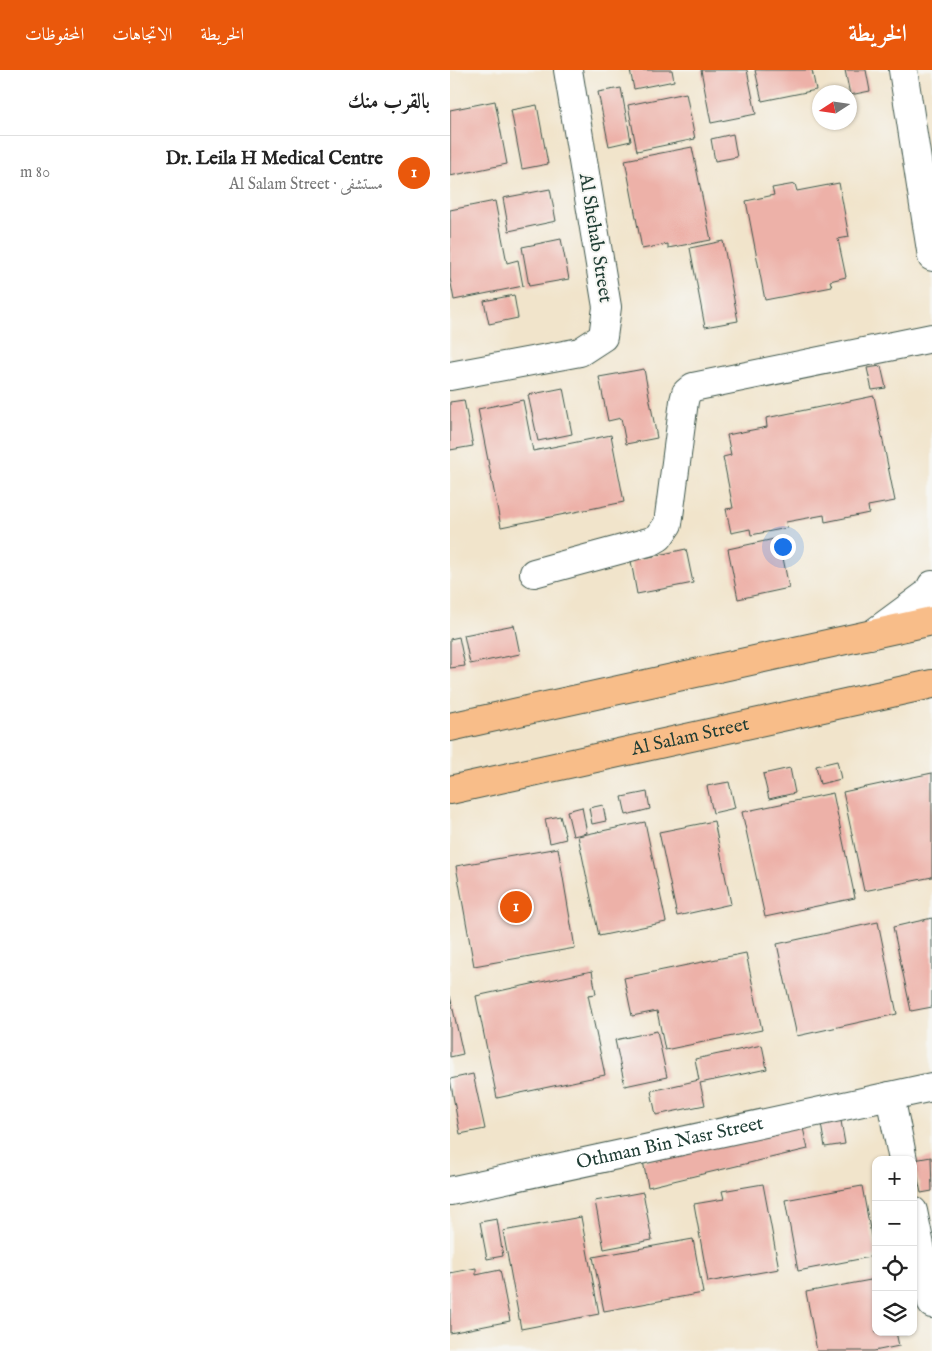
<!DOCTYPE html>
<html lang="ar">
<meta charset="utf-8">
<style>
:root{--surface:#fff;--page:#f6f6f6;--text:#222;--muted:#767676;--line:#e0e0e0;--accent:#ea580c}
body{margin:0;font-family:"IM FELL English",Amiri,serif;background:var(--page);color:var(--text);direction:rtl}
.controls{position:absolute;right:15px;bottom:15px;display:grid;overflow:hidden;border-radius:10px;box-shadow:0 1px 4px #0004}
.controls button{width:45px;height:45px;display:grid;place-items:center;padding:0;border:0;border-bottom:1px solid var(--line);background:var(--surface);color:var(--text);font:25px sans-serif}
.compass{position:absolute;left:362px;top:15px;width:45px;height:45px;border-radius:50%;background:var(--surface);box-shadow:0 1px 4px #0004;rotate:258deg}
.you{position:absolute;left:332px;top:476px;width:18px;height:18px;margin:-12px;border:4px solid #fff;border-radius:50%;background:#1a73e8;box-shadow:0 0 0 8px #1a73e833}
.badge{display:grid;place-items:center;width:32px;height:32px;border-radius:50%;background:var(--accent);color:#fff;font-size:16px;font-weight:700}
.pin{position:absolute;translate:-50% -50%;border:2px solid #fff;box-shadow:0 1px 5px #0006}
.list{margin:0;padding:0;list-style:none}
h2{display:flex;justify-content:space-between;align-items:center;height:65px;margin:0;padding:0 20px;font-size:21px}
h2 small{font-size:16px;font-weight:400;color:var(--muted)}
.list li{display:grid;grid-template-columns:32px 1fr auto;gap:15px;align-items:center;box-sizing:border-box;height:75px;padding:0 20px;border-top:1px solid var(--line)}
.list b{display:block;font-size:19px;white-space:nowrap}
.list p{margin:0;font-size:16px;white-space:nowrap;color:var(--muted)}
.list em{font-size:16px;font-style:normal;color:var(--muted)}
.icon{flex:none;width:28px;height:28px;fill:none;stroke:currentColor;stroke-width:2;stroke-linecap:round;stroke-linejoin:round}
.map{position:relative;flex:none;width:482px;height:1281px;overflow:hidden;direction:ltr}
header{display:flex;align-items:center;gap:30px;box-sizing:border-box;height:70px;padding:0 25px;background:var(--accent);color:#fff}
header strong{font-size:24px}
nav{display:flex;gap:28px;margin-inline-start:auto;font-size:18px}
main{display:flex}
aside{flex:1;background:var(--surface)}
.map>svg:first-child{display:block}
.building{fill:#edb1a8}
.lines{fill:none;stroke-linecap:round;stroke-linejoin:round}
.minor-casing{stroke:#3e564b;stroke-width:30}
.major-casing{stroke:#3e564b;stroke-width:30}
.minor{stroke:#fff;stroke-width:28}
.major{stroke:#f8bd89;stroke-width:28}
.labels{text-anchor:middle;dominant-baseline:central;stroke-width:4;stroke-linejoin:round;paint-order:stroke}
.street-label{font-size:19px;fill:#1f3d34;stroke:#f6f6f2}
</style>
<header>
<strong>الخريطة</strong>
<nav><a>الخريطة</a><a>الاتجاهات</a><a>المحفوظات</a></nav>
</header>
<main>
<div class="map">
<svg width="482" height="1281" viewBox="0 0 482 1281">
<rect width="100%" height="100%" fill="#f6f6f2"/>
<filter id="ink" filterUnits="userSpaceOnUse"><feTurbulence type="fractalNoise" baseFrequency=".02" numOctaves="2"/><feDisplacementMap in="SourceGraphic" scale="10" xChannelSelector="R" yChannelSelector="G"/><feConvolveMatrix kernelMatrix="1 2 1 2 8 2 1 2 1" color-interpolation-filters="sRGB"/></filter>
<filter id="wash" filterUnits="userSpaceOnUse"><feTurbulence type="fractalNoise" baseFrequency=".0096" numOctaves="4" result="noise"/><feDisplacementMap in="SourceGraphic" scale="20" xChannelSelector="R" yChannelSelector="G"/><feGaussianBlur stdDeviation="1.12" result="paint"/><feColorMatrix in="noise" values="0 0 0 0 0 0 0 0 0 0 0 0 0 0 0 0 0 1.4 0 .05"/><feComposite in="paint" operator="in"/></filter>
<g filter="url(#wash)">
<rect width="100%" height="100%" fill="#f1e4cb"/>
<g id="blocks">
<!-- building -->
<path class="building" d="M 180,0 L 222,0 L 224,11 L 184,19 Z
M 251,0 L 297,0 L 306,44 L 261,53 Z
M 305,0 L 362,0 L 366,20 L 312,31 Z
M 395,0 L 416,0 L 420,21 L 400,25 Z
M 171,18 L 181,71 L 159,76 L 148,22 Z
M 236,23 L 245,69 L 187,81 L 178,35 Z
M 45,31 L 57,94 L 0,106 L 0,40 Z
M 87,35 L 98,94 L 72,99 L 61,40 Z
M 283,64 L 287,87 L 265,91 L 261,69 Z
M 242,77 L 261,170 L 218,178 L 218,174 L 192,179 L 175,90 Z
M 389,113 L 399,167 L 388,169 L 396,207 L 380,211 L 382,217 L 315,230 L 296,131 L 324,125 L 322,118 L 345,114 L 347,121 Z
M 100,119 L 106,151 L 59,161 L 53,128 Z
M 45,131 L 57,193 L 68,190 L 73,216 L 4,230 L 0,208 L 0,140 Z
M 111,169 L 119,209 L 79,216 L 72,177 Z
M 273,171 L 288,251 L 255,257 L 240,178 Z
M 64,225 L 68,248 L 39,254 L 34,231 Z
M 431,296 L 436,318 L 422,320 L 417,298 Z
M 194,299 L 207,368 L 176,374 L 171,348 L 158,351 L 149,307 Z
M 113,318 L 122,364 L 88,371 L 78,325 Z
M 424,326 L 445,431 L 418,436 L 419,443 L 375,452 L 374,445 L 336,452 L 337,458 L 301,465 L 300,459 L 281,463 L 276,439 L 283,438 L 273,387 L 281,385 L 277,365 L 317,357 L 316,348 Z
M 14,330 L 23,376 L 0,380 L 0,332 Z
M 73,330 L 83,381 L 161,365 L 174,432 L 51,457 L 28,339 Z
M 329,468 L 339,518 L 288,529 L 278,479 Z
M 236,479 L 243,513 L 187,524 L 181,491 Z
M 64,555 L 70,584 L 20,594 L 14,565 Z
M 9,567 L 15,596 L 0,598 L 0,569 Z
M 387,691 L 391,709 L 370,714 L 366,696 Z
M 340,698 L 345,723 L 319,729 L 313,704 Z
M 482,703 L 482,807 L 414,821 L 393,722 Z
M 279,712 L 285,738 L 263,743 L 257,716 Z
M 197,722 L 200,739 L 176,745 L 172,727 Z
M 383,723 L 405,828 L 315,847 L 292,742 Z
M 153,735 L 156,751 L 142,754 L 139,738 Z
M 132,737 L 137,763 L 123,766 L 117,741 Z
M 110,746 L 116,769 L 100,773 L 95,749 Z
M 264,751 L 281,834 L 227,846 L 209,762 Z
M 195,752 L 216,852 L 149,866 L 128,766 Z
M 108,778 L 125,878 L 24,896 L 6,796 Z
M 482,848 L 482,937 L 461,941 L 443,857 Z
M 428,852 L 447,944 L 347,966 L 327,874 Z
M 296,883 L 312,960 L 215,980 L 207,941 L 182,946 L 174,908 Z
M 142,901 L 146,924 L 138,925 L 155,1005 L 47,1028 L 26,926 Z
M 0,926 L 13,984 L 0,987 Z
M 207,961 L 217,1007 L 175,1016 L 165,970 Z
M 312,975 L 317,999 L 250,1013 L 255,1035 L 206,1045 L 201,1021 L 249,1010 L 245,989 Z
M 23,1004 L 35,1059 L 10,1064 L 0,1009 Z
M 391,1051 L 395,1074 L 375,1077 L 371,1054 Z
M 352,1054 L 358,1079 L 198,1117 L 193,1091 Z
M 481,1087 L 482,1121 L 471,1123 L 464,1090 Z
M 313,1114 L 329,1199 L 258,1212 L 244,1134 L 274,1129 L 272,1121 Z
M 412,1116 L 425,1186 L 348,1201 L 335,1130 Z
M 193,1122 L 202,1170 L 154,1179 L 145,1131 Z
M 131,1147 L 149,1244 L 71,1259 L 53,1161 Z
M 47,1149 L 53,1186 L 37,1189 L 30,1152 Z
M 243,1169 L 253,1223 L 154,1241 L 143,1187 Z
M 26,1198 L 26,1205 L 50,1200 L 60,1251 L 0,1263 L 0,1203 Z
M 426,1209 L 426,1262 L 446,1262 L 449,1276 L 424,1281 L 367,1281 L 356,1222 Z"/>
</g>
</g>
<g filter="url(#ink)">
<use href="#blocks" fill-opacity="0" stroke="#3e564b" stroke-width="1"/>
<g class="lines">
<defs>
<g id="minor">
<path d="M 453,0 L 482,187"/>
<path d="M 0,306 L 130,282 L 153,267 L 157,237 L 118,0"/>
<path d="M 84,503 L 202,471 L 209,467 L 218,454 L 234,331 L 236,323 L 243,317 L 482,268"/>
<path d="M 421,565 L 478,523 L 482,515"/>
<path d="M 440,1026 L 453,1090"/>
<path id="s1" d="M 0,1121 L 482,1017"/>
<path d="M 463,1141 L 482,1234"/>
</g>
<g id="major">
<path d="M 0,657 L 482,551"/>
<path id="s2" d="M 0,720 L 482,614"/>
</g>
</defs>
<!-- minor casing -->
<use href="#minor" class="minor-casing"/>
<!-- major casing -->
<use href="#major" class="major-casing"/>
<!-- minor -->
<use href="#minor" class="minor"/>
<!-- major -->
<use href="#major" class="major"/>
</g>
</g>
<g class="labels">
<!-- street labels -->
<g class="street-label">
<text transform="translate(145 168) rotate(81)">Al Shehab Street</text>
<text stroke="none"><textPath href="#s2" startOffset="246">Al Salam Street</textPath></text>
<text stroke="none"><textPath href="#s1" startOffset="225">Othman Bin Nasr Street</textPath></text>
</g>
</g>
</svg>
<div class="controls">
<button>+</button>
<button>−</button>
<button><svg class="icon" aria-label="locate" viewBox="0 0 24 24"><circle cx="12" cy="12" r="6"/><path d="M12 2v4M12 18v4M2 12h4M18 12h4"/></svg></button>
<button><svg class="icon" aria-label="layers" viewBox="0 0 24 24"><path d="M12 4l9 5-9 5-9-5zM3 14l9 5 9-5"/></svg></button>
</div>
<svg class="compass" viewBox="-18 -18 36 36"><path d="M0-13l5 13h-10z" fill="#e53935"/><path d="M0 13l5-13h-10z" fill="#767676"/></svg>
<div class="you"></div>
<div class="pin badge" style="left:66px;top:837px">1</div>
</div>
<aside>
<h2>بالقرب منك<small></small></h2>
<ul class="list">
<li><span class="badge">1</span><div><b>Dr. Leila H Medical Centre</b><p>مستشفى · Al Salam Street</p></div><em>80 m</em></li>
</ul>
</aside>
</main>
